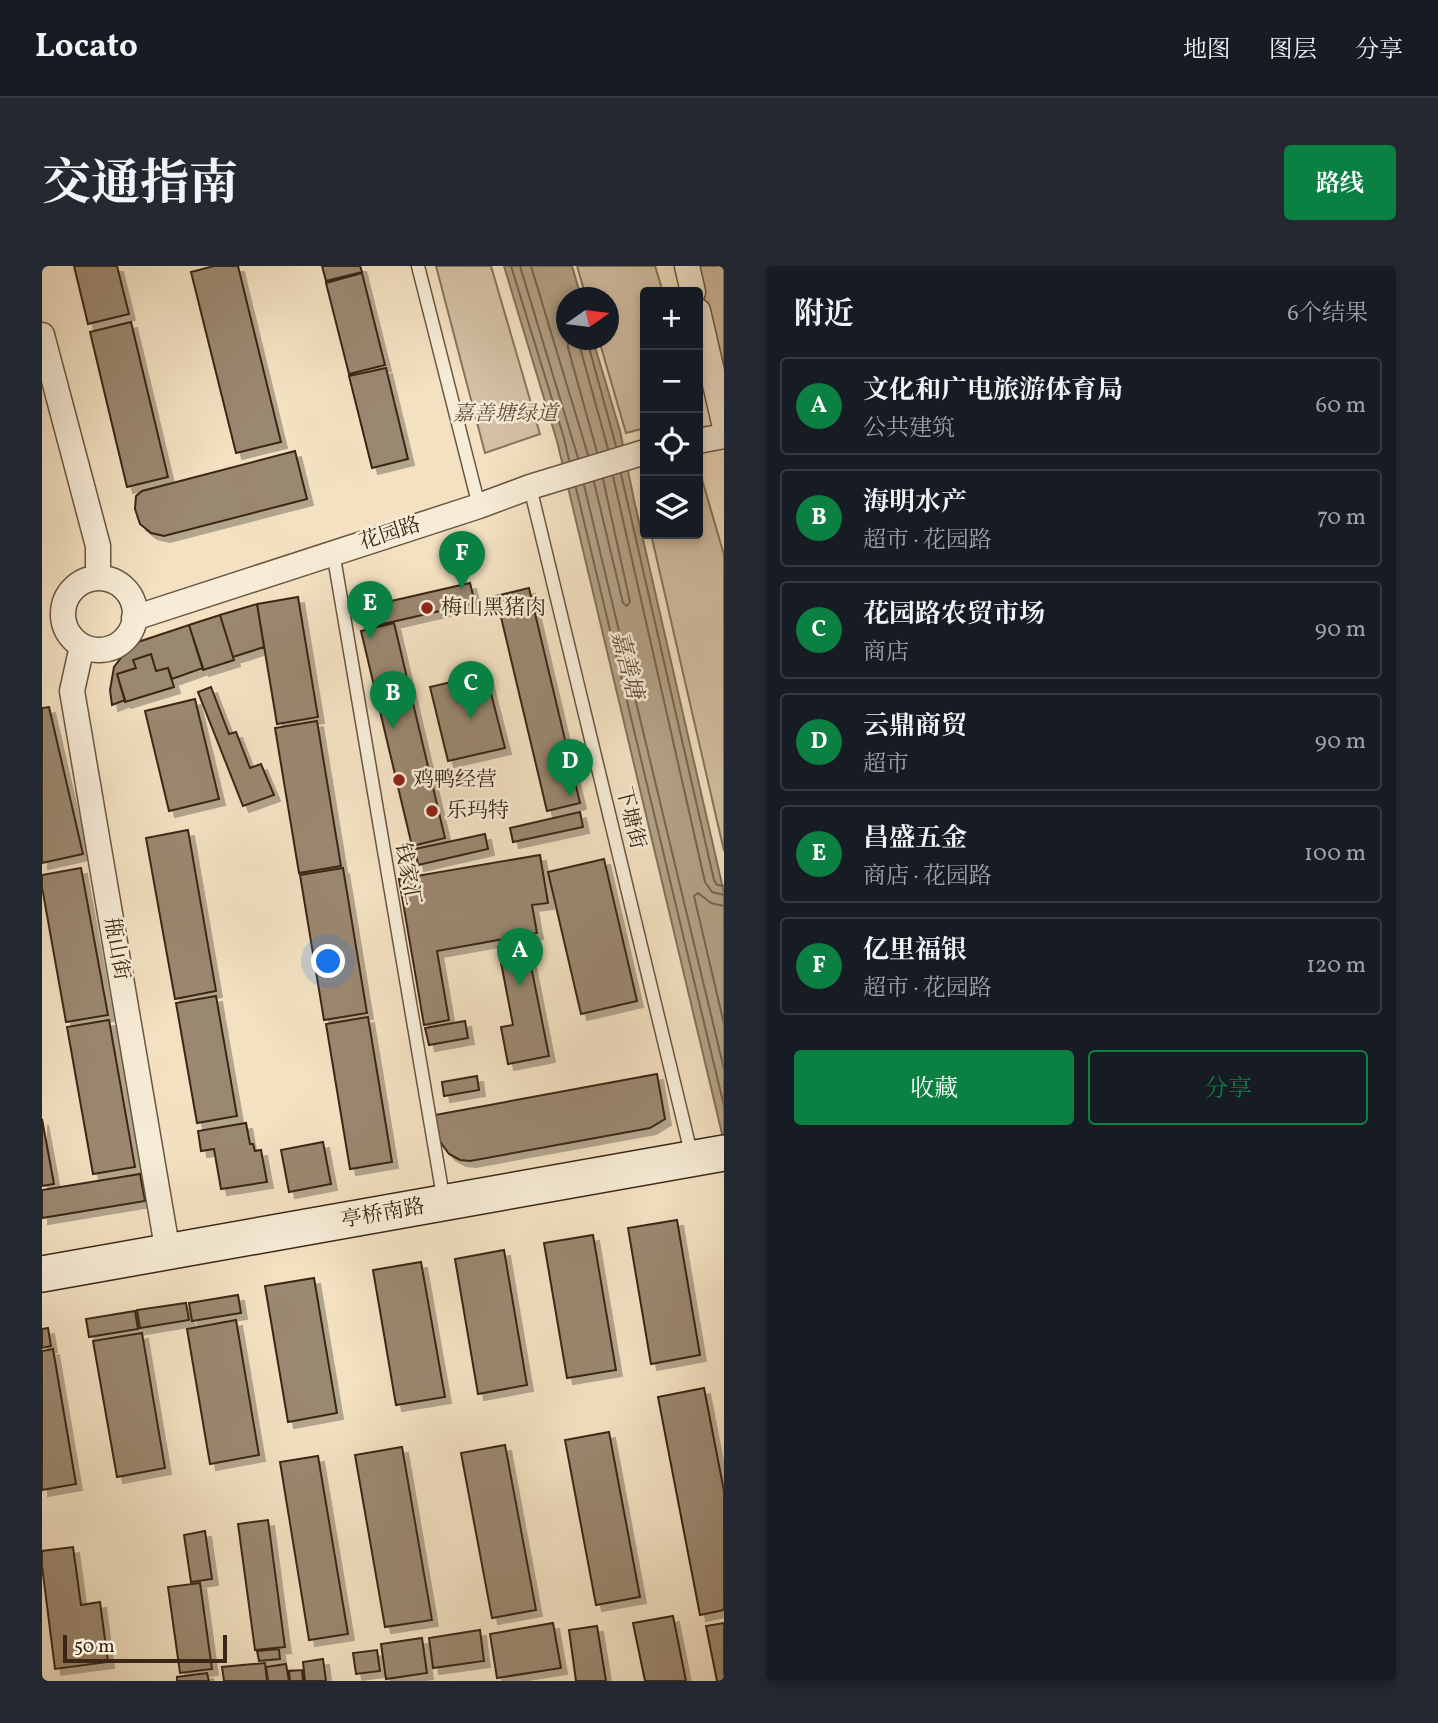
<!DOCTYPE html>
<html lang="zh">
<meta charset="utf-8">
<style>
:root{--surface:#171b24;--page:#242831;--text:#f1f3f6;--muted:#9ea1a6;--line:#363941;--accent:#0b8043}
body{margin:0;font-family:Vollkorn,"Noto Serif SC",serif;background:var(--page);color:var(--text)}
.controls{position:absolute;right:21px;top:21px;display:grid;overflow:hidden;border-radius:7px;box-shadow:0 4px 10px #0003}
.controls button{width:63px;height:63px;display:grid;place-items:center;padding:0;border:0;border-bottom:2px solid var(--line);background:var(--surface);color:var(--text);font:35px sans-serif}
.compass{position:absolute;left:514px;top:21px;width:63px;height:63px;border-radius:50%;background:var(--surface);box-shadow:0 4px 10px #0003;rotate:76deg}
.scale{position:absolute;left:21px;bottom:18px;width:164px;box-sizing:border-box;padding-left:7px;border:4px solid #3b2715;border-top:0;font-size:19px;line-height:24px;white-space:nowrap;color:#3b2715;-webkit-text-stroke:5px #f7ecd7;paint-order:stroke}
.you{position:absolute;left:287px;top:696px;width:24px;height:24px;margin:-18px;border:5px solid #fff;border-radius:50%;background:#1a73e8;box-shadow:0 0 0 10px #1a73e833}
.badge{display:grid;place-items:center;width:46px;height:46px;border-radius:50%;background:var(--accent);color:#fff;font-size:23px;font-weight:700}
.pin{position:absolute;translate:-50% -58px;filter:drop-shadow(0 2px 4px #0008)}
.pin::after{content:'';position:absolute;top:37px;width:24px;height:21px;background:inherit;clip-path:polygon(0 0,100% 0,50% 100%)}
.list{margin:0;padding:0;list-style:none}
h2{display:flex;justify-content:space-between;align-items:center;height:91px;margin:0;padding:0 28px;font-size:30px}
h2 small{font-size:23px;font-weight:400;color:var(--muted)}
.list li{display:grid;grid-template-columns:46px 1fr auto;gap:21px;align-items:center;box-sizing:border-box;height:98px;margin:0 14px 14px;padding:0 14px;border:2px solid var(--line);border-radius:7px}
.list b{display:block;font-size:26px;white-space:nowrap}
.list p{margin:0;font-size:23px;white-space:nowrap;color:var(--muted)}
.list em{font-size:23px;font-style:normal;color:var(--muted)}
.actions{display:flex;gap:14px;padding:21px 28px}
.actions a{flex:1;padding:16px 0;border:2px solid var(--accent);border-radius:7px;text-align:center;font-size:24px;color:var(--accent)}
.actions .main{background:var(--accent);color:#fff}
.icon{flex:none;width:38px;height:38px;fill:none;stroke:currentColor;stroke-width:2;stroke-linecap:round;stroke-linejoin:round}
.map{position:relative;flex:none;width:682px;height:1415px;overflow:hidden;border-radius:7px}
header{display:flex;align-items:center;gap:42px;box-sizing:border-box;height:98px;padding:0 35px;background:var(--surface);border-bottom:2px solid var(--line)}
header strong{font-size:33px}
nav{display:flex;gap:38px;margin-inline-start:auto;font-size:24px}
.intro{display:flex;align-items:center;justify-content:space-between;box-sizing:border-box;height:168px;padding:0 42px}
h1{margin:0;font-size:49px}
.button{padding:18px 32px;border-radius:7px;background:var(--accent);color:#fff;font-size:24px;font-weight:700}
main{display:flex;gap:42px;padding:0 42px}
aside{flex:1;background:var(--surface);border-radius:7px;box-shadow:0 4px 10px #0003}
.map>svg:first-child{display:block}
.green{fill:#d4c1a5;stroke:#88745d;stroke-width:2}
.water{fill:#b4a287;stroke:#847159;stroke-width:2}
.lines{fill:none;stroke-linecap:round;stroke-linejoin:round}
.shore{stroke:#78644e;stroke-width:2}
.building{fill:#9b886f;stroke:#3b2715;stroke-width:2;filter:url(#shadow)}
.lane-casing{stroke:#695640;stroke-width:15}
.street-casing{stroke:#695640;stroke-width:27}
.secondary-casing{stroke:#3b2715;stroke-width:38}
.lane{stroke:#f7ecd7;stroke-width:12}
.street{stroke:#f7ecd7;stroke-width:24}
.secondary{stroke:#f7ecd7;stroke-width:35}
.poi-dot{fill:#8f2418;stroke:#f7ecd7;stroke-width:2.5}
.labels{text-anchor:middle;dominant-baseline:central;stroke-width:5;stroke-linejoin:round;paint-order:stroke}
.park-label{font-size:21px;font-style:italic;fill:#614e39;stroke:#f7ecd7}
.street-label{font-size:21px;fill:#3b2715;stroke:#f7ecd7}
.poi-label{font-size:21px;fill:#3b2715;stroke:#f7ecd7;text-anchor:start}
.water-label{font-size:23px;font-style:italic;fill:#5f4c37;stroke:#f7ecd7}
</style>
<header>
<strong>Locato</strong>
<nav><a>地图</a><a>图层</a><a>分享</a></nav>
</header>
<div class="intro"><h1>交通指南</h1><a class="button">路线</a></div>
<main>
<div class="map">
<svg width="682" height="1415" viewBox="0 0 682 1415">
<defs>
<filter id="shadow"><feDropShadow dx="6" dy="6" stdDeviation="0" flood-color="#0004"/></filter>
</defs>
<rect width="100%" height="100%" fill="#f3e1c2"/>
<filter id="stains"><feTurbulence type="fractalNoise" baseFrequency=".00286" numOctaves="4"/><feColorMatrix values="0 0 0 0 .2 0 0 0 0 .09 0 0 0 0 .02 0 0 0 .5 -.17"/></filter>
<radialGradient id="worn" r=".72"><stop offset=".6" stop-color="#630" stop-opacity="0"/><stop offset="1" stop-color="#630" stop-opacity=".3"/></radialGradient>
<!-- green -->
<path class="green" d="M 394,0 L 449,0 L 498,168 L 443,187 Z
M 535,0 L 613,0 L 621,26 L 603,26 L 603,162 L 584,167 L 557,74 L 566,74 L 566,32 L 544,31 Z
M 654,0 L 682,0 L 682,97 L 676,91 Z
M 656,203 L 657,203 L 682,289 L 682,585 L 609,268 L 656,268 Z"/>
<!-- water -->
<path class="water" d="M 462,0 L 530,0 L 539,31 L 524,32 L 524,74 L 551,74 L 578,165 L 592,234 L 682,627 L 682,876 L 515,175 Z"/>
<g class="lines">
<!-- shore -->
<path class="shore" d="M 469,0 L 522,172 L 527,194
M 478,0 L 536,192
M 489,0 L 546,189
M 526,74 L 526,82 L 555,186
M 536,74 L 566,183
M 545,74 L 574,180
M 579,208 L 672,614 L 675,619 L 682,620
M 571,210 L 663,616 L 670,626 L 682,629
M 552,216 L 581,337 L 585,340 L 588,336 L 561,213
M 542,219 L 682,803
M 534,222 L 682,840
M 682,640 L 669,637 L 656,627 L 652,630 L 682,758"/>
</g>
<!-- building -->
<path class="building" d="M 32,0 L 75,0 L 87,48 L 46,58 Z
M 172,0 L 196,0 L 239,176 L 194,187 L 149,6 Z
M 280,0 L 318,0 L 320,6 L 284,15 Z
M 320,7 L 343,99 L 307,108 L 284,17 Z
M 89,56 L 126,211 L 85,221 L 48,66 Z
M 344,102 L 366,193 L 330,202 L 307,110 Z
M 253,185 L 265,233 L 122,270 L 109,267 L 98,258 L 93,243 L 94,230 L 100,225 Z
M 428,317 L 433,337 L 328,361 L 323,341 Z
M 487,322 L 538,537 L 505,545 L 454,330 Z
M 256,331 L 276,451 L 235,458 L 215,338 Z
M 215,338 L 222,381 L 191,391 L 178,349 Z
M 178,349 L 192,394 L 161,404 L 147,359 Z
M 352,357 L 403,572 L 370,580 L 319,365 Z
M 147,359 L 161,402 L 130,413 L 126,402 L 114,405 L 109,388 L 91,394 L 94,402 L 75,408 L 83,434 L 70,439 L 68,424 L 72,401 L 86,383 L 96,376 Z
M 109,388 L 114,405 L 126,402 L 132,421 L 83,436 L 75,408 L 94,402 L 91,394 Z
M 444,408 L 463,482 L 406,495 L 388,421 Z
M 169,421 L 187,468 L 194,466 L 208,502 L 219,498 L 232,529 L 201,540 L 156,426 Z
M 153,433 L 177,533 L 127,545 L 103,445 Z
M 7,441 L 41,588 L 0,597 L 0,442 Z
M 275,455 L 299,600 L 257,607 L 233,462 Z
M 538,546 L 541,561 L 471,576 L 468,562 Z
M 146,564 L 174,725 L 133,733 L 104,572 Z
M 443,568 L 446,583 L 376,599 L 373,583 Z
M 498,589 L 506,637 L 490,639 L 495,667 L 395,685 L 407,754 L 382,759 L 357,613 Z
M 562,593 L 595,735 L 539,748 L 506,606 Z
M 39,602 L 66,749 L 24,756 L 0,621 L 0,609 Z
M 301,602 L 325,747 L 282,754 L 258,609 Z
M 484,675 L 507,790 L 466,798 L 459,761 L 471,759 L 456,681 Z
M 174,730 L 195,850 L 155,857 L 134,737 Z
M 326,751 L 350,896 L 308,903 L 284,758 Z
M 67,754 L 93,901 L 51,908 L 25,761 Z
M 423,755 L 426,772 L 387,779 L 383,762 Z
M 615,808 L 623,853 L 608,862 L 428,895 L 418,894 L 407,888 L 397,874 L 393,849 Z
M 435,810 L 437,824 L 402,830 L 400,816 Z
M 0,853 L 12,918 L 0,920 Z
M 204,857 L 208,878 L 211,878 L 213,885 L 219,884 L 225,916 L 179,923 L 172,883 L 159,885 L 156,865 Z
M 281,876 L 289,918 L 247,926 L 239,884 Z
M 98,908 L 103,935 L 0,952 L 0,924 Z
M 635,954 L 658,1089 L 609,1098 L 586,962 Z
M 551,969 L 574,1104 L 525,1112 L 502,977 Z
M 462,984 L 485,1119 L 436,1128 L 413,993 Z
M 379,996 L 403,1131 L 354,1139 L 331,1004 Z
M 272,1012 L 295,1147 L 246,1156 L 223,1020 Z
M 196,1029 L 199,1047 L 150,1055 L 147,1037 Z
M 144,1037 L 147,1054 L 98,1062 L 95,1044 Z
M 93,1045 L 96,1063 L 47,1071 L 44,1053 Z
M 194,1054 L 217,1189 L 168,1198 L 145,1063 Z
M 6,1062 L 9,1080 L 0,1082 L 0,1063 Z
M 100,1067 L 123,1202 L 75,1211 L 51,1075 Z
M 11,1083 L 34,1218 L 0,1224 L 0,1085 Z
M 662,1122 L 682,1225 L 682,1344 L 658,1349 L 616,1131 Z
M 567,1166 L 598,1331 L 554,1339 L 523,1174 Z
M 463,1179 L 494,1344 L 450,1352 L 419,1187 Z
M 360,1181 L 390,1354 L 343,1361 L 313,1189 Z
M 276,1190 L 306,1368 L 267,1374 L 238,1196 Z
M 226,1254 L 243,1381 L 213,1384 L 196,1258 Z
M 163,1265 L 170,1313 L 149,1316 L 142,1269 Z
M 31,1281 L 39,1339 L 58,1336 L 66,1396 L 13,1403 L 0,1300 L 0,1285 Z
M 158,1317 L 170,1403 L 138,1407 L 126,1321 Z
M 631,1350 L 644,1415 L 603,1415 L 591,1357 Z
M 511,1357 L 519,1402 L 455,1412 L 448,1368 Z
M 682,1357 L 682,1415 L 675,1415 L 664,1360 Z
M 555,1360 L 564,1415 L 534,1415 L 527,1364 Z
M 438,1364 L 442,1395 L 391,1402 L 387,1372 Z
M 380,1372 L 385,1407 L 344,1413 L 339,1378 Z
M 237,1383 L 238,1393 L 217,1395 L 215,1385 Z
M 335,1384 L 338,1405 L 314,1408 L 311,1387 Z
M 281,1393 L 284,1415 L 263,1415 L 261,1396 Z
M 223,1397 L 225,1415 L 182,1415 L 180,1401 Z
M 244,1398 L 247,1415 L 226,1415 L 224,1401 Z
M 260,1404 L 261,1415 L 248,1415 L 247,1405 Z
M 165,1407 L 167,1415 L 135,1415 L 135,1411 Z"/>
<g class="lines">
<defs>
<path id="lane" d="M 376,0 L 437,240
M 488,221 L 650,891
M 291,286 L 402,936"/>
<path id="street" d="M 645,0 L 651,26
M 656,45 L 682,157
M 0,69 L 56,280 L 56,312
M 656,175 L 682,170
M21 348a36 36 0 1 1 72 0a36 36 0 1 1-72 0Z
M 92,352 L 437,240 L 488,221 L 603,186
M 40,380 L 30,425 L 126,987"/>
<path id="secondary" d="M 0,1008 L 682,887"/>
</defs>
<!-- lane casing -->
<use href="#lane" class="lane-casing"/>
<!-- street casing -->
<use href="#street" class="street-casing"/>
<!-- secondary casing -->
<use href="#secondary" class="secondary-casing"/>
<!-- lane -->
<use href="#lane" class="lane"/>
<!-- street -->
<use href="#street" class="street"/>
<!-- secondary -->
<use href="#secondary" class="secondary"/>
</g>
<!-- markers -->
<g class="poi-dot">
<circle cx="385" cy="342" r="7"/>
<circle cx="357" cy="514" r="7"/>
<circle cx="390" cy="545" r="7"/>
</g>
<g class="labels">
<!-- park labels -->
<g class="park-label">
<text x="463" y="148">嘉善塘绿道</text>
</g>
<!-- street labels -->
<g class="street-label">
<text transform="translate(348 268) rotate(-18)">花园路</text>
<text transform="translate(588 552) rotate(76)">下塘街</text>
<text transform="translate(365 608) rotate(80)">钱家汇</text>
<text transform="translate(74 683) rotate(80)">甁山街</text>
<text transform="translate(341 948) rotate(-10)">亭桥南路</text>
</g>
<!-- poi labels -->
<g class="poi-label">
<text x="399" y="342">梅山黑猪肉</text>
<text x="371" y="514">鸡鸭经营</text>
<text x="404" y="545">乐玛特</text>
</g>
<!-- water labels -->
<g class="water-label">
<text transform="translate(584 399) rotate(76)">嘉善塘</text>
</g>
</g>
<rect width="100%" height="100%" filter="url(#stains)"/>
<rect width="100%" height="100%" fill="url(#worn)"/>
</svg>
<div class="controls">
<button>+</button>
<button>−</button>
<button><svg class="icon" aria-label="locate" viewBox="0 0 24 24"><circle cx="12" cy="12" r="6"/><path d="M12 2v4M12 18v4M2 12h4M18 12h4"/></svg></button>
<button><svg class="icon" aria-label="layers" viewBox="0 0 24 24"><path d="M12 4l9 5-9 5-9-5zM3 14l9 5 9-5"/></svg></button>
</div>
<svg class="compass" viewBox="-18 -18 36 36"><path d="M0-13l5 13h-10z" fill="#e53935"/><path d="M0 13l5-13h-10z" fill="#9ea1a6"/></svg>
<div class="scale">50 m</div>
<div class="you"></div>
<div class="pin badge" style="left:478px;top:720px">A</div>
<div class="pin badge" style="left:351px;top:463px">B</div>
<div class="pin badge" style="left:429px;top:453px">C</div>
<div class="pin badge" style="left:528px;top:531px">D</div>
<div class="pin badge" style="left:328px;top:373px">E</div>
<div class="pin badge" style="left:420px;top:323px">F</div>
</div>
<aside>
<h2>附近<small>6个结果</small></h2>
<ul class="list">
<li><span class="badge">A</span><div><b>文化和广电旅游体育局</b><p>公共建筑</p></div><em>60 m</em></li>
<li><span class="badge">B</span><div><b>海明水产</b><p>超市 · 花园路</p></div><em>70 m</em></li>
<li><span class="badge">C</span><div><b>花园路农贸市场</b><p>商店</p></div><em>90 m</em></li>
<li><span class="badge">D</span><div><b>云鼎商贸</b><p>超市</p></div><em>90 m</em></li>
<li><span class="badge">E</span><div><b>昌盛五金</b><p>商店 · 花园路</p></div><em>100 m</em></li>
<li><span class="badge">F</span><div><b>亿里福银</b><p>超市 · 花园路</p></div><em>120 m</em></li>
</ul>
<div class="actions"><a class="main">收藏</a><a>分享</a></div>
</aside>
</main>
